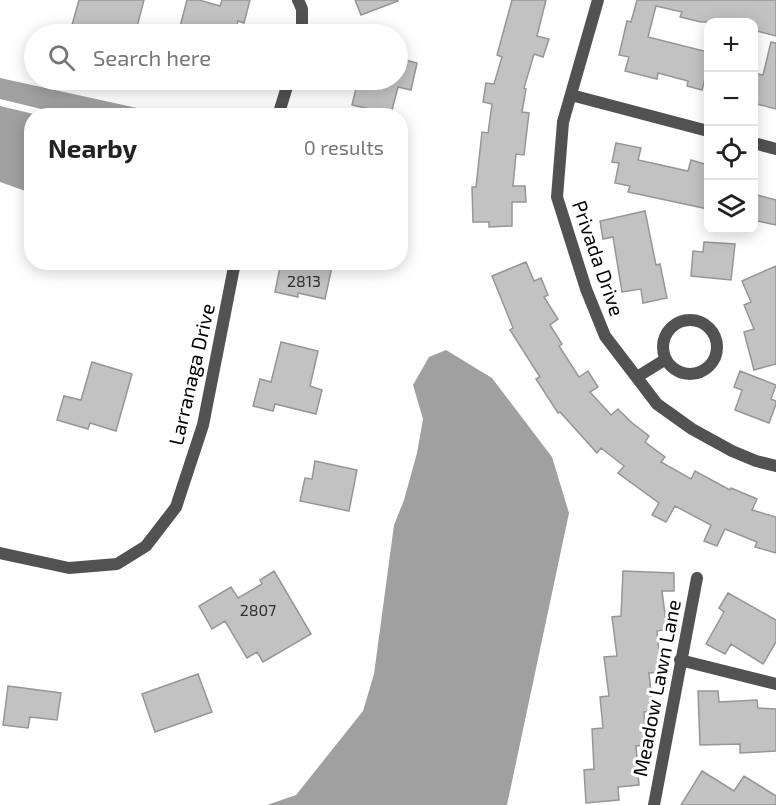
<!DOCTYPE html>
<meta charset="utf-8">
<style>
:root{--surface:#fff;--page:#f2f2f2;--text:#222;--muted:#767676;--line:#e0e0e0}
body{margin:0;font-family:"Exo 2",sans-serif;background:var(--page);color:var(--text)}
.controls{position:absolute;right:18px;top:18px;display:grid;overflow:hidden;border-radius:12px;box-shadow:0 3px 15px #0003}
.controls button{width:54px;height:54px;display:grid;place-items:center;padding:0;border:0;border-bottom:2px solid var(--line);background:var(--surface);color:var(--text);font:30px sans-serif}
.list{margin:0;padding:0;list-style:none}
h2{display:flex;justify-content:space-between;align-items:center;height:78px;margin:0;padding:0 24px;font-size:26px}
h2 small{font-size:20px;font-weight:400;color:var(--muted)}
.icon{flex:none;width:33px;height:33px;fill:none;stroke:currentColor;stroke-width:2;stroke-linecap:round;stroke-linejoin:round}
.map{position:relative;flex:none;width:776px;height:805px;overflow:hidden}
.search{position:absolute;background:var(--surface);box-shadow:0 3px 15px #0003;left:24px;top:24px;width:384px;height:66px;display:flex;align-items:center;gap:15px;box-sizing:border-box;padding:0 21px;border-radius:33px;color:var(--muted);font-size:22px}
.panel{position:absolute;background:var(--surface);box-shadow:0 3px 15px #0003;left:24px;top:108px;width:384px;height:162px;border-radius:24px}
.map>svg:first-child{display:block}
.water{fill:#a0a0a0}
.building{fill:#c2c2c2;stroke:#969696;stroke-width:1.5}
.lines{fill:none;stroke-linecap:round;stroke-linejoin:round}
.street{stroke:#525252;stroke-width:12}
.labels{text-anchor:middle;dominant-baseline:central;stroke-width:6;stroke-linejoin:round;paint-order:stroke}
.number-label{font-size:16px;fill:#303030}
.street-label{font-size:20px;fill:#000;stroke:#fff}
</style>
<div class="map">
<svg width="776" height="805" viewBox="0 0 776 805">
<rect width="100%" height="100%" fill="#fff"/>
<!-- water -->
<path class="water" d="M 0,78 L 169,115 L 66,115 L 0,99 Z
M 0,106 L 38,115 L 32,116 L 31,193 L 0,182 Z
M 446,350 L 492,378 L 552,457 L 569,513 L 507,805 L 267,805 L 296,795 L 363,711 L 374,674 L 394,525 L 404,500 L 417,453 L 423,419 L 413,385 L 429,357 Z"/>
<!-- building -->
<path class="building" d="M 79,0 L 144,0 L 135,34 L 114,29 L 113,34 L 107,34 L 72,25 Z
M 187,0 L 199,0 L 220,6 L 222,0 L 250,0 L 244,23 L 238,21 L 234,34 L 178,34 Z
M 355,0 L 398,0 L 398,1 L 361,15 Z
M 512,0 L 546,0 L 537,36 L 549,39 L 543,57 L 534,54 L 524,88 L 526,89 L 522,112 L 529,113 L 524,155 L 516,154 L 513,186 L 525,186 L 526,202 L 512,202 L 512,226 L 489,227 L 489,222 L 473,222 L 472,187 L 476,187 L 482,132 L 488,133 L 492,104 L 483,102 L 486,83 L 494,84 L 502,57 L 497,55 Z
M 637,0 L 776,0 L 776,36 L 753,30 L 753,22 L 701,22 L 680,17 L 682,12 L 656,6 L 648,37 L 708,52 L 708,67 L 702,90 L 687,86 L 688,81 L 658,73 L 657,79 L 625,71 L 629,57 L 619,55 L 627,21 L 631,22 Z
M 771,42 L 776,43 L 776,109 L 753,103 L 753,73 L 763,75 Z
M 398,58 L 417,63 L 411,90 L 398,87 L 391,114 L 352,105 L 358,80 L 398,80 Z
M 616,143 L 641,148 L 638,160 L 688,171 L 691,160 L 708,165 L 708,209 L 628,192 L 630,186 L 615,183 L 619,163 L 612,162 Z
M 753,194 L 776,200 L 776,225 L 753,220 Z
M 645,211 L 656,265 L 660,264 L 667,298 L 643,303 L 641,289 L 622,292 L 613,237 L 603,239 L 600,221 Z
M 704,242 L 735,244 L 731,280 L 691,276 L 693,251 L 703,252 Z
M 281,262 L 333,262 L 325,299 L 298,293 L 298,297 L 275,292 Z
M 526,262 L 534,281 L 541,278 L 548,295 L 544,297 L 558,319 L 550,325 L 562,344 L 559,346 L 579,377 L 588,371 L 598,387 L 590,392 L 611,415 L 618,409 L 631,422 L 649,436 L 645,442 L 665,457 L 661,462 L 691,479 L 695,471 L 730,490 L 731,488 L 757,499 L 752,510 L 776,517 L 776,553 L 755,547 L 757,542 L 725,529 L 717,546 L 704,541 L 711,525 L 675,506 L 666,522 L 652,515 L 659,503 L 618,473 L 624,466 L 601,448 L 597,453 L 560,412 L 558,413 L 536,379 L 540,377 L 510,330 L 513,328 L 492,276 Z
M 776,266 L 776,364 L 754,370 L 744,332 L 754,329 L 744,305 L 751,302 L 742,281 Z
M 281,342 L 318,351 L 310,386 L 322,390 L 316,414 L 275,404 L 273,411 L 253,406 L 260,379 L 271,382 Z
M 92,362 L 132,374 L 116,431 L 90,423 L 88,429 L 57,420 L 64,396 L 81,400 Z
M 740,371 L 776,385 L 771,399 L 776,401 L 776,404 L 769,423 L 735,410 L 742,390 L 734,387 Z
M 315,461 L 357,470 L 349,511 L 300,501 L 305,478 L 312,479 Z
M 274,571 L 311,634 L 263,662 L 257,652 L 247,658 L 225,621 L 212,629 L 199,606 L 231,587 L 238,598 L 262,584 L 260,580 Z
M 623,571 L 674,573 L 674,591 L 662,591 L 667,629 L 657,631 L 661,672 L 649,673 L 653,711 L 644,712 L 646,745 L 636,746 L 639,785 L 618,787 L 619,800 L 586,803 L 584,770 L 594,769 L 592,729 L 603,728 L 600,697 L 609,696 L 604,657 L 617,656 L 612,617 L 621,616 Z
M 728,593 L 776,620 L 776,642 L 763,664 L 731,644 L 725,654 L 706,644 L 724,612 L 719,608 Z
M 198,674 L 212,712 L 155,732 L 142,694 Z
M 8,686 L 61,693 L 57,720 L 30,717 L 28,728 L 3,725 Z
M 698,691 L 718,691 L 719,702 L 757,700 L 758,708 L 776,709 L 776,751 L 740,753 L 740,744 L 700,745 Z
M 702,771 L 734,791 L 744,776 L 776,796 L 776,805 L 681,805 Z"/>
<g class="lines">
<!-- street -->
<path class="street" d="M 298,0 L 302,9 L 302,34
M 598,0 L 563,122 L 557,197 L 586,289 L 605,336 L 657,404 L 692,429 L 732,451 L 756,461 L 776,466
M 571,95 L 708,131
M 278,116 L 289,80
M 754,143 L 776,149
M663 347a27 27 0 1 1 54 0a27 27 0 1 1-54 0Z
M 637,377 L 666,359
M 0,553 L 69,568 L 117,564 L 146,546 L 176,507 L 203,425 L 235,262
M 680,660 L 776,684
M 654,805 L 697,578"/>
</g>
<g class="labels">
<!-- number labels -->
<g class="number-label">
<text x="304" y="280">2813</text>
<text x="258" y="609">2807</text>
</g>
<!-- street labels -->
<g class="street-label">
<text transform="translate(599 258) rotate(71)">Privada Drive</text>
<text transform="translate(191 374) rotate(-77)">Larranaga Drive</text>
<text transform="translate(656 688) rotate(-79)">Meadow Lawn Lane</text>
</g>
</g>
</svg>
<div class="controls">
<button>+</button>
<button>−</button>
<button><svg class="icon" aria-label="locate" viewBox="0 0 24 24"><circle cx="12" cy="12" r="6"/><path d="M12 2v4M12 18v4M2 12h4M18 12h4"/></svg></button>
<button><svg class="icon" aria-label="layers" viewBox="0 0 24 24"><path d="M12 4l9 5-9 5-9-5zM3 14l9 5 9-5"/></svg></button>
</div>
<div class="search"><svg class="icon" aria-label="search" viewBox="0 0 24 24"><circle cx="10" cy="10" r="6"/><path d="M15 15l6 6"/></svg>Search here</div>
<section class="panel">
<h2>Nearby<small>0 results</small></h2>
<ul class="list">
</ul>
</section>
</div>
